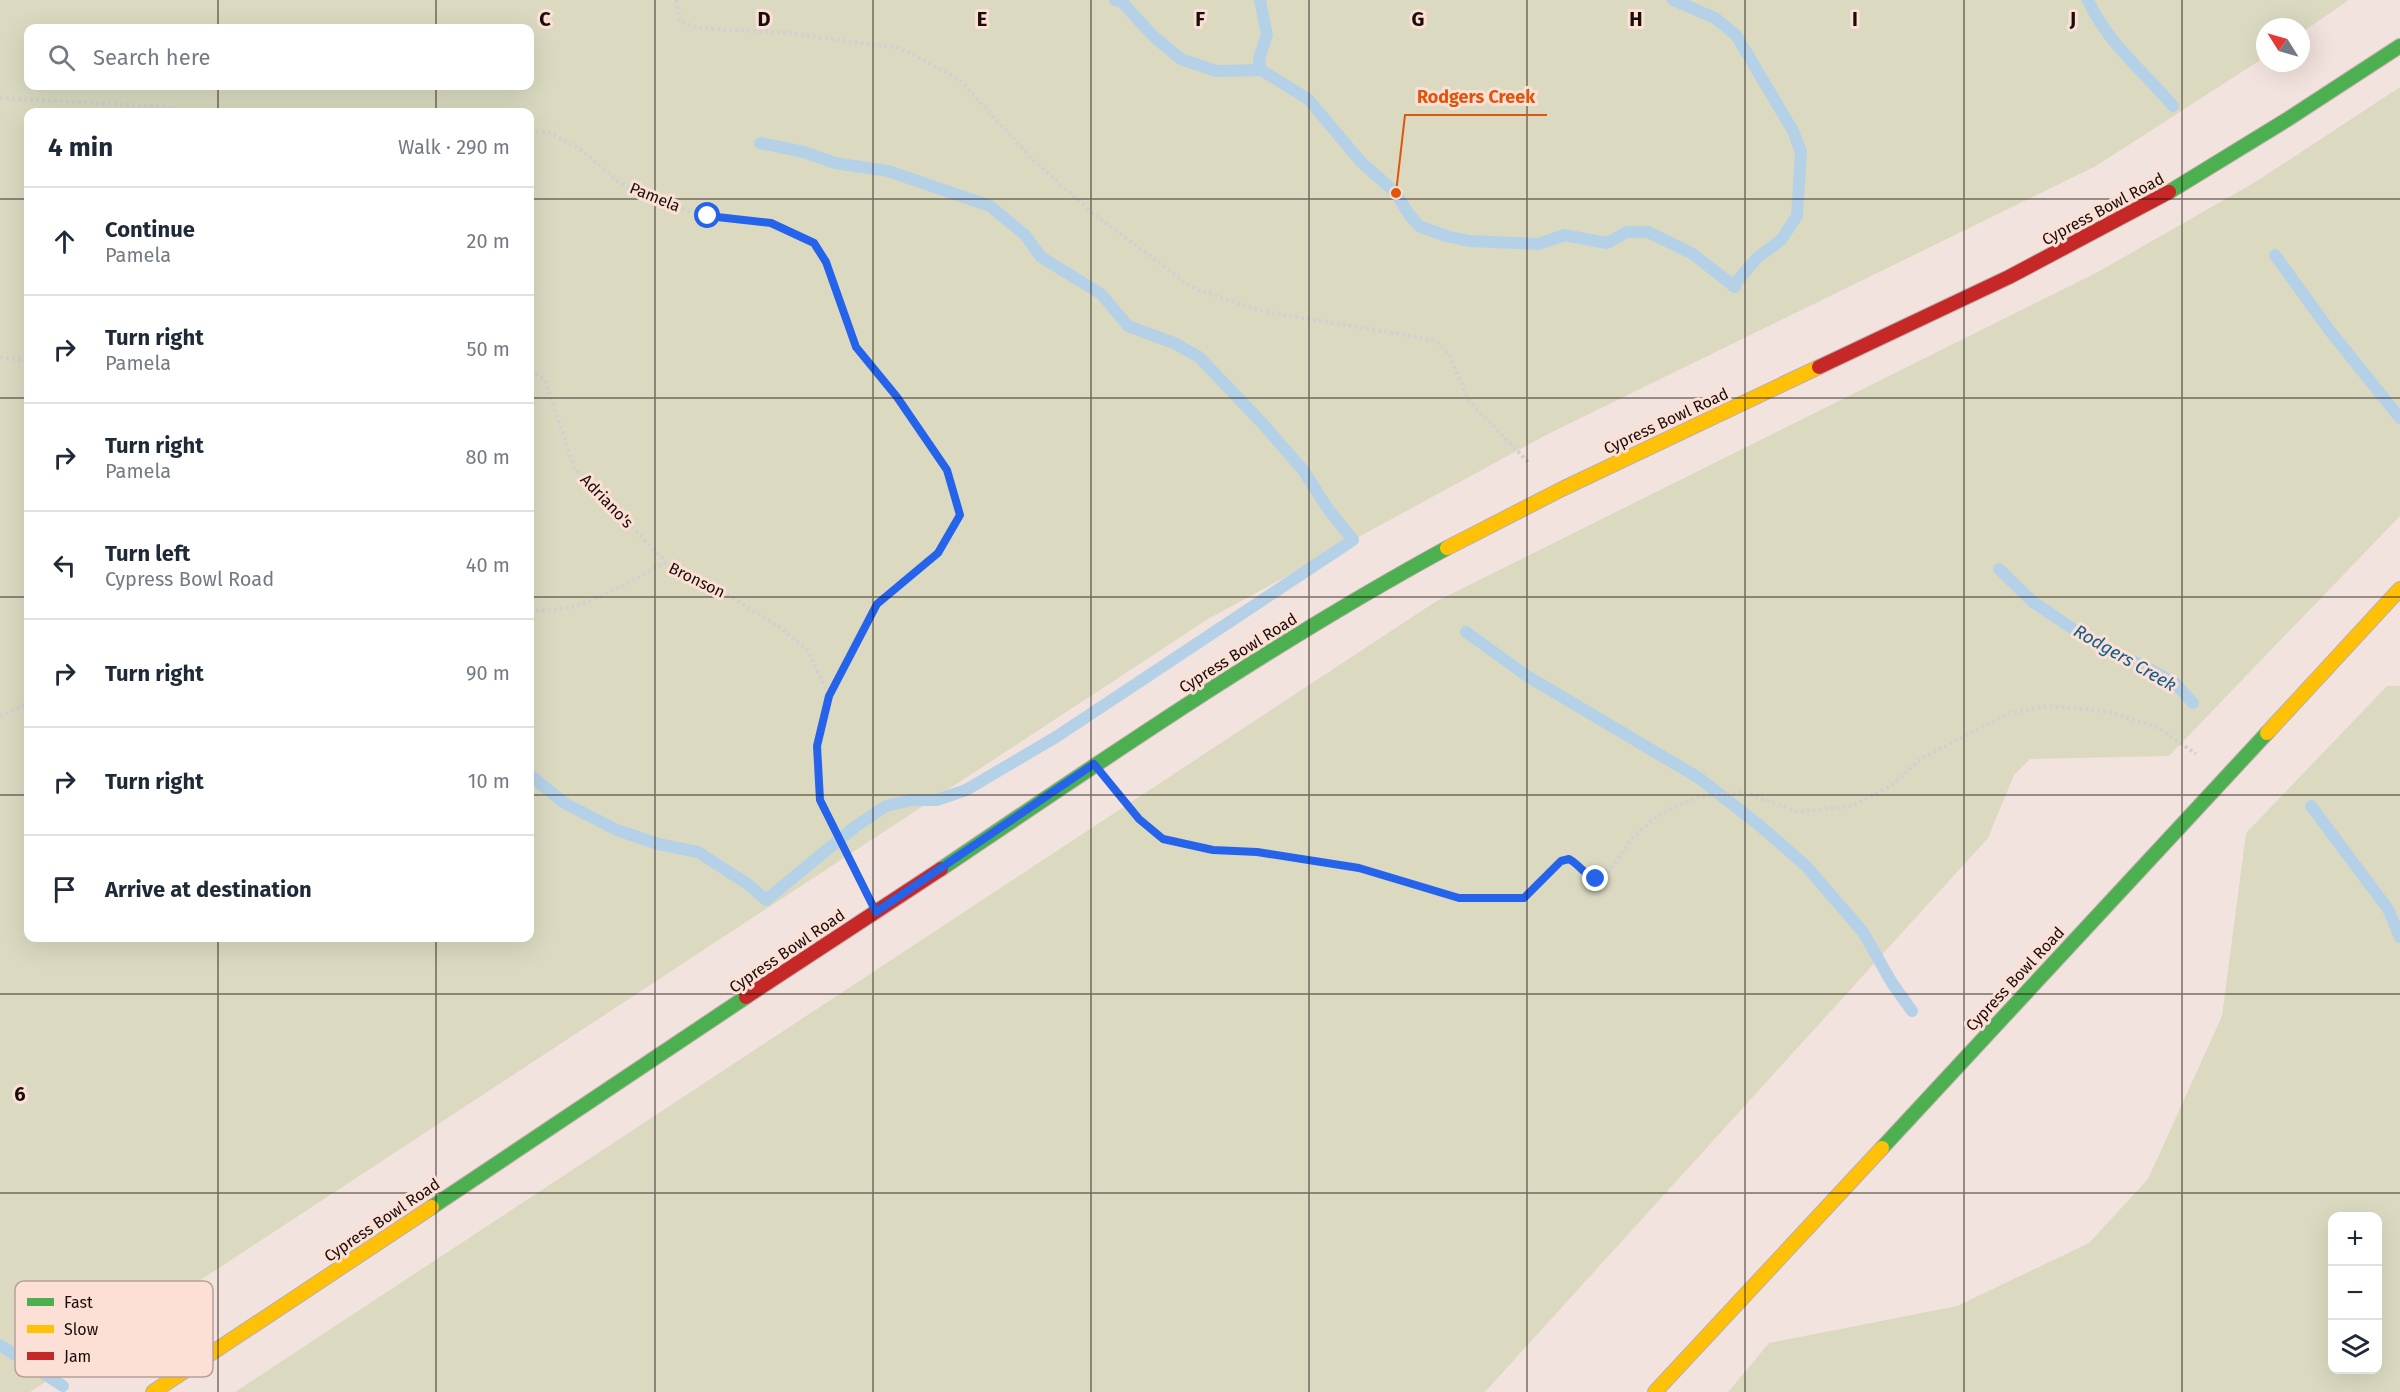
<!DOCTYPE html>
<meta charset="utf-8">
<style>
:root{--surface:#fff;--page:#f2f2f3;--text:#1f2937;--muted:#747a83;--line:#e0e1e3}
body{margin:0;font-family:"Fira Sans",sans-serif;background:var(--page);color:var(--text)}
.controls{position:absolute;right:18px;bottom:18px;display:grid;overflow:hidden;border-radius:12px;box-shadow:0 6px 24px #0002}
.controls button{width:54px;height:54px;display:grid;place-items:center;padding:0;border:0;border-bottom:2px solid var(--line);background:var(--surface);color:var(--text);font:30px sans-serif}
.compass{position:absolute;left:2256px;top:18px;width:54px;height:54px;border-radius:50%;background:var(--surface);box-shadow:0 6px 24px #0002;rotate:307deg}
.stop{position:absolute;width:18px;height:18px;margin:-14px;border:4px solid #2563eb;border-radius:50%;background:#fff}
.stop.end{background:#2563eb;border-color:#fff;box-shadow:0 2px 6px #0008}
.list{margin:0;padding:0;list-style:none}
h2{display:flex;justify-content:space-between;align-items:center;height:78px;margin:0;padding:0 24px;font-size:26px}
h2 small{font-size:20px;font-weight:400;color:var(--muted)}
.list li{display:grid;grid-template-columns:39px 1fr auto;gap:18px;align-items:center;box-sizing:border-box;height:108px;padding:0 24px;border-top:2px solid var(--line)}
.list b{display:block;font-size:22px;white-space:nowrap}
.list p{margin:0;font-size:20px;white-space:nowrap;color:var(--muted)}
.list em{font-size:20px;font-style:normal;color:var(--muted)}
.icon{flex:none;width:33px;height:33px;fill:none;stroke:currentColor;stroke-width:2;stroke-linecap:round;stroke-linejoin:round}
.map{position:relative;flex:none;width:2400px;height:1392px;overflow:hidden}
.search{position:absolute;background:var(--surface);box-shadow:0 6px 24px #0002;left:24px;top:24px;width:510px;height:66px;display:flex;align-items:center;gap:15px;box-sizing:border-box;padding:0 21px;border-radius:12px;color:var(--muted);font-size:22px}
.panel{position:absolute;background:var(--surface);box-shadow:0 6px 24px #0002;left:24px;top:108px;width:510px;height:834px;border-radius:12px}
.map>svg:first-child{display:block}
.green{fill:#dbdac1;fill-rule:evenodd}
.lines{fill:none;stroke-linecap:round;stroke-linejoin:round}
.stream{stroke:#b5d1e8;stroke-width:12}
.fast-casing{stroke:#bcafaa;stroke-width:16}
.slow-casing{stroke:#bcafaa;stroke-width:16}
.jam-casing{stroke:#bcafaa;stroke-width:16}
.path{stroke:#d4d0cf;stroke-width:4;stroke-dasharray:3 3;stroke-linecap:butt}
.fast{stroke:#4caf50;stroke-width:14}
.slow{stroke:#ffc107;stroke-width:14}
.jam{stroke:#c62828;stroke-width:14}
.route{stroke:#2563eb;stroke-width:8}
.grid{fill:none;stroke:#180d09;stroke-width:1.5;stroke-opacity:0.55}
.labels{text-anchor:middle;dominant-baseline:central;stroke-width:6;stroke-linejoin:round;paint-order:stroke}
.street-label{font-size:16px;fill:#180d09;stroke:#fcdfd5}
.water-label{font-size:18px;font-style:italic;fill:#0e5d8a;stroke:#fcdfd5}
.key{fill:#fcdfd5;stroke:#b8a098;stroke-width:1.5}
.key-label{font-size:16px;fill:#180d09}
.grid-label{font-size:20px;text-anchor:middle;font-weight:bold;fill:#180d09;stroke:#fcdfd5;stroke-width:6;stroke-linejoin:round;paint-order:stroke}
.leader{fill:none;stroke:#de550c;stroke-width:2}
.callout-dot{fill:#de550c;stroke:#fcdfd5;stroke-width:2}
.callout-label{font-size:18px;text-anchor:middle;font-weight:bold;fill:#de550c;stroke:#fcdfd5;stroke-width:6;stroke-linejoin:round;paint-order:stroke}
</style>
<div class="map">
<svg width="2400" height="1392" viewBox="0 0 2400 1392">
<rect width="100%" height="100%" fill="#f3e3de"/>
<!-- green -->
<path class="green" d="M 0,0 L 2349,0 L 2301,33 L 2301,27 L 2265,27 L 2265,57 L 2096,166 L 1546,435 L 1208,619 L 30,1392 L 0,1392 ZM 530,28 L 530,86 L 28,86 L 28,28 ZM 28,112 L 530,112 L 530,938 L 28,938 Z
M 2400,87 L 2400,516 L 2169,756 L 2030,759 L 2014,775 L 1988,838 L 1485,1392 L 235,1392 L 1435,602 L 2096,273 L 2257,181 Z
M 2387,686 L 2400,686 L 2400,1392 L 1728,1392 L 1769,1343 L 1957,1306 L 2089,1243 L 2148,1179 L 2222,1016 L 2246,833 ZM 2332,1216 L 2378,1216 L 2378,1370 L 2332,1370 Z"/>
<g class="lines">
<!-- stream -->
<path class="stream" d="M 1115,0 L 1122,2 L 1153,36 L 1181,59 L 1216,71 L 1261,70 L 1308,99 L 1361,162 L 1396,193 L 1408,213 L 1419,226 L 1446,236 L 1469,241 L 1539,244 L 1564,235 L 1607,243 L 1627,232 L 1648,232 L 1693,254 L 1735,287
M 1260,0 L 1267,35 L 1259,58 L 1261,70
M 1673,0 L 1715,18 L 1736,35 L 1793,131 L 1801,152 L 1797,216 L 1781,240 L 1757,258 L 1733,286
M 2088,0 C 2106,41 2144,72 2173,106
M 2275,255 L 2330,331 L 2400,418
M 1999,569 L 2033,602 L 2106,651 L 2140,664 L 2175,683 L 2193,703
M 1466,632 L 1527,676 L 1699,778 L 1759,825 L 1806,866 L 1863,932 L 1892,983 L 1912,1011
M 530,775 L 564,803 L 617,830 L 658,844 L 698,852 L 749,885 L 766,900 L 856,826 L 886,806 L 911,800 L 937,800 L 966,790 L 1056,737 L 1353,540 L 1328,509 L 1303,470 L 1263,424 L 1199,357 L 1174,343 L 1128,326 L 1101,294 L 1041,257 L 1025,235 L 990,206 L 888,171 L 835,163 L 804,152 L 760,143
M 2311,806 L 2388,909 L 2400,937
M 0,1345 L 63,1386"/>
<defs>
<path id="fast" d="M 2169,192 L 2288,119 L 2400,46
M 941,869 C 1107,757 1271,644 1447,548
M 1882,1148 L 2267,733
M 432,1207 L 746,997"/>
<path id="slow" d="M 1447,548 L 1562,489 L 1819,367
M 2267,733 L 2400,589
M 153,1392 L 432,1207
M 1655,1392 L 1882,1148"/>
<path id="jam" d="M 1819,367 L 2009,277 L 2169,192
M 746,997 L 941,869"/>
</defs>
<!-- fast casing -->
<use href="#fast" class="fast-casing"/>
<!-- slow casing -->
<use href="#slow" class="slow-casing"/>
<!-- jam casing -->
<use href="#jam" class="jam-casing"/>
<!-- path -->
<path class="path" d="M 676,0 L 680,21 L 697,28 L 789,33 L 900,48 L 959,79 L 1031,158 L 1090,211 L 1191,287 L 1260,311 L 1400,334 L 1435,341 L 1449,354 L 1469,401 L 1530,464
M 0,98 L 165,107 L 188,112
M 530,131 L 551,133 L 584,152 L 619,182 L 662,204 L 708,216 L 771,223 L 815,243 L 826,262 L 856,347 L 897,397 L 947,470 L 960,515 L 938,553 L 877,604 L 829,696 L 817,746 L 821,800 L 860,879
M 0,357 L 28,361
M 530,371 L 545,380 L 574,467 L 666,562
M 530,609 C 573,619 628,581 666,562 L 725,593 L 781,628 L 808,651 L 829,696
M 0,716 L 28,704
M 1118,793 L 1139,819 L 1163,839 L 1213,850 L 1257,852 L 1359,868 L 1459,898 L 1524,898 L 1561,861 L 1569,859 L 1576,863 L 1588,876 L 1601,878 L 1614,865 L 1633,837 L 1659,814 L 1699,797 L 1744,792 L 1798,812 L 1852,806 L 1892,785 L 1922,758 L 2011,713 L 2048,706 L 2106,711 L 2159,728 L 2196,754"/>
<!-- fast -->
<use href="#fast" class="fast"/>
<!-- slow -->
<use href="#slow" class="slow"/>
<!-- jam -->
<use href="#jam" class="jam"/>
</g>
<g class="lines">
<!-- route -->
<path class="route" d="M 708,216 L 771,223 L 814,243 L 826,262 L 856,347 L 897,397 L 947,470 L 960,515 L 938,553 L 877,604 L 829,696 L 817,746 L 820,800 L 876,912 L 1094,764 L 1139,819 L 1163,839 L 1213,850 L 1257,852 L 1359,868 L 1459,898 L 1524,898 L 1561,861 L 1569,859 C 1580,865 1584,875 1596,879"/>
</g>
<!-- grid -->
<path class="grid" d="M 218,0 L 218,28M 436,0 L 436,28M 655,0 L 655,1392M 873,0 L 873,1392M 1091,0 L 1091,1392M 1309,0 L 1309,1392M 1527,0 L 1527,1392M 1745,0 L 1745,1392M 1964,0 L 1964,1392M 2182,0 L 2182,1392M 218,86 L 218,112M 436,86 L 436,112M 0,199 L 28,199M 530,199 L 2400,199M 0,398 L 28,398M 530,398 L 2400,398M 0,597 L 28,597M 530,597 L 2400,597M 0,795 L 28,795M 530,795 L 2400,795M 218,938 L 218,1392M 436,938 L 436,1392M 0,994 L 2400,994M 0,1193 L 2400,1193"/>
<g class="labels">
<!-- street labels -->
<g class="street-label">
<text transform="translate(655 197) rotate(22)">Pamela</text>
<text transform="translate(2103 209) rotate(-28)">Cypress Bowl Road</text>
<text transform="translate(1666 421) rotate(-25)">Cypress Bowl Road</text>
<text transform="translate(607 501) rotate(46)">Adriano's</text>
<text transform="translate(697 580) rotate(26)">Bronson</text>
<text transform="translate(1238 653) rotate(-32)">Cypress Bowl Road</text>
<text transform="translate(787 951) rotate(-34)">Cypress Bowl Road</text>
<text transform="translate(2015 979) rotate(-47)">Cypress Bowl Road</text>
<text transform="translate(382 1220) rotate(-34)">Cypress Bowl Road</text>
</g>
<!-- water labels -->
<g class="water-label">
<text transform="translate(2125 658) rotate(30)">Rodgers Creek</text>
</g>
</g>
<!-- legend -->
<rect x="15" y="1281" width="198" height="96" rx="9" class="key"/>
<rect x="27" y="1298" width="27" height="8" fill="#4caf50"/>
<rect x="27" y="1325" width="27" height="8" fill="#ffc107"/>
<rect x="27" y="1352" width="27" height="8" fill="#c62828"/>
<g class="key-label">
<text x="64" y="1308">Fast</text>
<text x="64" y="1335">Slow</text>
<text x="64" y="1362">Jam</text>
</g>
<g class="grid-label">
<text x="545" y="26">C</text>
<text x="764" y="26">D</text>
<text x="982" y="26">E</text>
<text x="1200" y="26">F</text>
<text x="1418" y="26">G</text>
<text x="1636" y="26">H</text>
<text x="1855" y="26">I</text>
<text x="2073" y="26">J</text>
<text x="20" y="1101">6</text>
</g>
<!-- callouts -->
<path class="leader" d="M1396 193L1405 115H1547"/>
<circle class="callout-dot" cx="1396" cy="193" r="6"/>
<g class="callout-label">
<text x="1476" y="103">Rodgers Creek</text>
</g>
</svg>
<div class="controls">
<button>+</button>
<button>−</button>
<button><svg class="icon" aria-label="layers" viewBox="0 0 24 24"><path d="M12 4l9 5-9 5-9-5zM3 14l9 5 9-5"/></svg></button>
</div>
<svg class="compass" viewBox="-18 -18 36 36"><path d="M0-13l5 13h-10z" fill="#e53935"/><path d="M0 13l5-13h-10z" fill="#747a83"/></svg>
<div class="stop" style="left:708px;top:216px"></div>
<div class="stop end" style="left:1596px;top:879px"></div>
<div class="search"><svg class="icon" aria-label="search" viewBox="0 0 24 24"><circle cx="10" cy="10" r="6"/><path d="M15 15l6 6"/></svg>Search here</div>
<section class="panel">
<h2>4 min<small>Walk · 290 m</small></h2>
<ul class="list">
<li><svg class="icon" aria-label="ahead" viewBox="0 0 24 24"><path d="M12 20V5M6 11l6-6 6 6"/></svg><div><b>Continue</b><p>Pamela</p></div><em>20 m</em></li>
<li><svg class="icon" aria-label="right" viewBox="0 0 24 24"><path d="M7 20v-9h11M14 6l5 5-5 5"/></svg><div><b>Turn right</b><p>Pamela</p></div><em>50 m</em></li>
<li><svg class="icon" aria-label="right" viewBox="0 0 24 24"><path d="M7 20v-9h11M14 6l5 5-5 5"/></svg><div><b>Turn right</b><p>Pamela</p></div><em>80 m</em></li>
<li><svg class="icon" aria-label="left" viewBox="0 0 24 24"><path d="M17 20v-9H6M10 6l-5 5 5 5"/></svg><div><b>Turn left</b><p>Cypress Bowl Road</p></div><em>40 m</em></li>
<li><svg class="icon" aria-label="right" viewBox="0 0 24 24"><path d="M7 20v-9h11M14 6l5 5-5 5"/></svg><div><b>Turn right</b></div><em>90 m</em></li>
<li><svg class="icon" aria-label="right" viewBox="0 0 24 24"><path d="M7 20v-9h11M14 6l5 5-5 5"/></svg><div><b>Turn right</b></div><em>10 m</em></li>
<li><svg class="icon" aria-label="arrive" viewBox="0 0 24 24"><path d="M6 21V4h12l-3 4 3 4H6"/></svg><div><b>Arrive at destination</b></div></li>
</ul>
</section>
</div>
